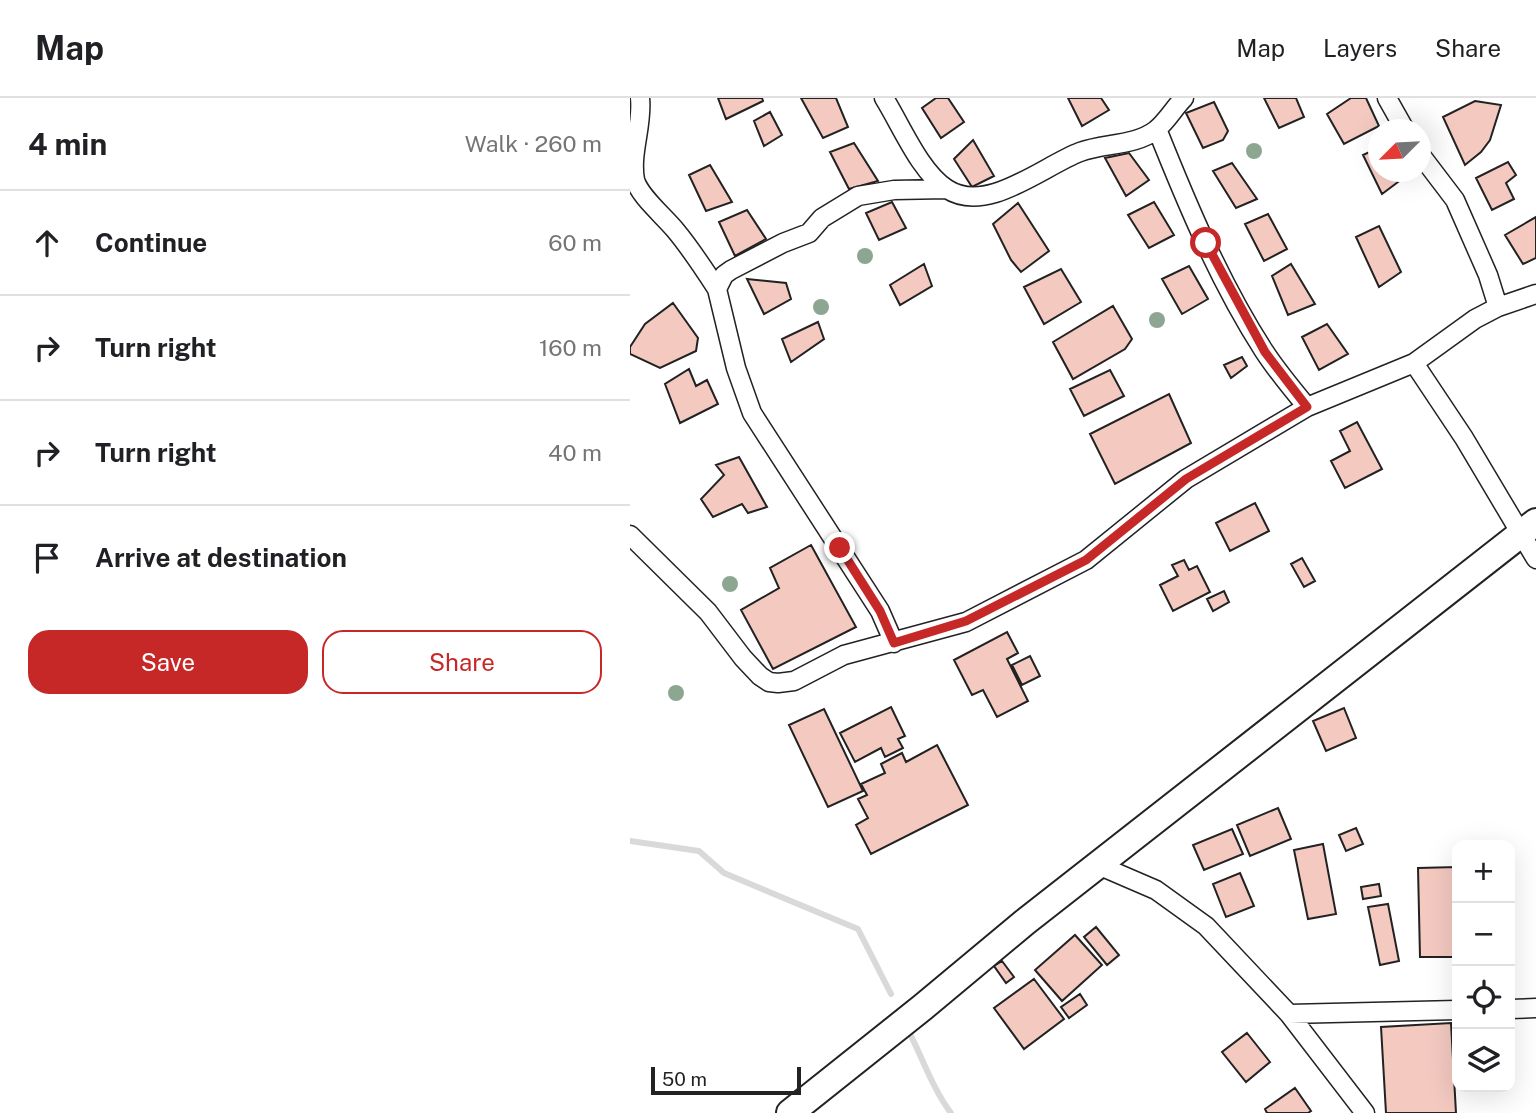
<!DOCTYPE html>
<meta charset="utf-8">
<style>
:root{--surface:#fff;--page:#f2f2f2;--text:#202124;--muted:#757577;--line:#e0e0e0;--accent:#c62828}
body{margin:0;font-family:"Public Sans",sans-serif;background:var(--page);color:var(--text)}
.controls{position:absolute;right:21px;bottom:21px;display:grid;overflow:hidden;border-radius:14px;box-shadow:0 7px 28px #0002}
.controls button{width:63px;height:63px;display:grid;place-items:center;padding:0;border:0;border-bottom:2px solid var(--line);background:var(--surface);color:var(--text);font:35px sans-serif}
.compass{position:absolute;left:738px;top:21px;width:63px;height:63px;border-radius:50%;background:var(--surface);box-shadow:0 7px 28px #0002;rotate:246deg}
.scale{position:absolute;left:21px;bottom:18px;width:150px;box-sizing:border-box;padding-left:7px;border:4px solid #222;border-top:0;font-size:19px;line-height:24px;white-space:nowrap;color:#222;-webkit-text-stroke:5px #fff;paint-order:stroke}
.stop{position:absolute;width:21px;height:21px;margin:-16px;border:5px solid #c62828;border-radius:50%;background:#fff}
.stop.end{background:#c62828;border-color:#fff;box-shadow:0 2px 7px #0008}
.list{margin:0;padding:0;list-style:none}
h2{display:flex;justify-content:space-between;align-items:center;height:91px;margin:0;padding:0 28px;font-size:30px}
h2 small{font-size:23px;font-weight:400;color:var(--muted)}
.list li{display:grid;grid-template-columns:46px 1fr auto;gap:21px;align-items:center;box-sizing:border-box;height:105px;padding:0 28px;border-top:2px solid var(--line)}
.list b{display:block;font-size:26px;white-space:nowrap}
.list em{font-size:23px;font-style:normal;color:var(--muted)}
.actions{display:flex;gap:14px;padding:21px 28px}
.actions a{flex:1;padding:16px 0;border:2px solid var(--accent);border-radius:21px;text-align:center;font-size:24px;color:var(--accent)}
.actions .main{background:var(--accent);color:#fff}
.icon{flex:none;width:38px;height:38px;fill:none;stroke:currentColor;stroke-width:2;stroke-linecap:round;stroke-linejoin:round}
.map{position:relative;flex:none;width:906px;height:1015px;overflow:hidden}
header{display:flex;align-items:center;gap:42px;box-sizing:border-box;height:98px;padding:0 35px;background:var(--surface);border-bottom:2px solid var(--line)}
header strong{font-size:33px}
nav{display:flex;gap:38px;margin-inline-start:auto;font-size:24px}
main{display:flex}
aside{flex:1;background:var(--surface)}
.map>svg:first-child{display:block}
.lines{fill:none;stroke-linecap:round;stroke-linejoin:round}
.stream{stroke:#d9d9d9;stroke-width:6}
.building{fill:#f3c9c0;stroke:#222;stroke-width:2}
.minor-casing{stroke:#222;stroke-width:21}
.secondary-casing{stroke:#222;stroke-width:30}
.minor{stroke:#fff;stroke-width:18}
.secondary{stroke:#fff;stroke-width:26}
.tree{fill:#8da692}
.route{stroke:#c62828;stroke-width:9}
</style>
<header>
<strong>Map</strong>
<nav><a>Map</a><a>Layers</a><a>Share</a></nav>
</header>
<main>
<aside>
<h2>4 min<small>Walk · 260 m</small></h2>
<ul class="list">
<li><svg class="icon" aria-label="ahead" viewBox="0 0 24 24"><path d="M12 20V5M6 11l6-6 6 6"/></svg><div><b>Continue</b></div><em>60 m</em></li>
<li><svg class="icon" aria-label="right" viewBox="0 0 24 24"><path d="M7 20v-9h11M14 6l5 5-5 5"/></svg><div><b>Turn right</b></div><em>160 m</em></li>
<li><svg class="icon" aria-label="right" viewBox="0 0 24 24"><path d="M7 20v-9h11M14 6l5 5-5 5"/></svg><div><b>Turn right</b></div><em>40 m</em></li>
<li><svg class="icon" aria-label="arrive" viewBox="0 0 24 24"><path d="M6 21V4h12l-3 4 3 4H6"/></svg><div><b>Arrive at destination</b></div></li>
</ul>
<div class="actions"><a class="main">Save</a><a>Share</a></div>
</aside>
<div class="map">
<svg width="906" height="1015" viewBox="0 0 906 1015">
<rect width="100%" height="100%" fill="#fff"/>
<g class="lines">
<!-- stream -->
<path class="stream" d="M 0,743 L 69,753 L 94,775 L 228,831 L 261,896
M 277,930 C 292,958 302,990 321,1015"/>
</g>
<!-- building -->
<path class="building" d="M 88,0 L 132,0 L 133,3 L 96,21 Z
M 171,0 L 206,0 L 218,29 L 193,40 Z
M 306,0 L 318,0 L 334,24 L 311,40 L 292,10 Z
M 438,0 L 471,0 L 479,12 L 452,28 Z
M 634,0 L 666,0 L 674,19 L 649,30 Z
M 721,0 L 736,0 L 749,28 L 714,46 L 697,16 Z
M 845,3 L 871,7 L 860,42 L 851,54 L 835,67 L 813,19 Z
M 584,4 L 598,33 L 593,42 L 573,50 L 556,15 Z
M 140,14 L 152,37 L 134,48 L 124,23 Z
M 343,42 L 364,78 L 342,89 L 324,61 Z
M 224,45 L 248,83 L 219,91 L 200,54 Z
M 748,50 L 748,74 L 768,74 L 772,81 L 752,96 L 733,57 Z
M 499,55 L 519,82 L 496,98 L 475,60 Z
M 878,64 L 886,77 L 876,85 L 884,101 L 862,112 L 846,80 Z
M 602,65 L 627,101 L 606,110 L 583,73 Z
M 80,67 L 102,104 L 76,113 L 59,77 Z
M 262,104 L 276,130 L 249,142 L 236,115 Z
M 524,104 L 544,137 L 519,150 L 498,117 Z
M 388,105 L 419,153 L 391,174 L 381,162 L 363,126 Z
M 117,112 L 136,141 L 105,158 L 89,124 Z
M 638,116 L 657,151 L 634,163 L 615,126 Z
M 906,119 L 906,160 L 893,166 L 875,137 Z
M 749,128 L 771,174 L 749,189 L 726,139 Z
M 294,166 L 302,188 L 270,207 L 260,187 Z
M 661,166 L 685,206 L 658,217 L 642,178 Z
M 559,168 L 578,201 L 552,216 L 532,181 Z
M 431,171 L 451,204 L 414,226 L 394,189 Z
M 117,181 L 156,185 L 161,201 L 134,216 Z
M 43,205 L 68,240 L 66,253 L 30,270 L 0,256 L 0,249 L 15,226 Z
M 483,208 L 502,241 L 495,251 L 443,281 L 423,244 Z
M 188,224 L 194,241 L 161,264 L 152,241 Z
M 697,226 L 718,256 L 689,272 L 672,239 Z
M 612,259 L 617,268 L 601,280 L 594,267 Z
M 59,271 L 66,288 L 77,282 L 88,306 L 50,325 L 35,286 Z
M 480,272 L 494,298 L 454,318 L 440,291 Z
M 539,296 L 561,345 L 485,386 L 460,336 Z
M 727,324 L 752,371 L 715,390 L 701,363 L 720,353 L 710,333 Z
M 109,359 L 137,409 L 118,415 L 112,406 L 83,419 L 71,401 L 94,377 L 86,367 Z
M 625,405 L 639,433 L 600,453 L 586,425 Z
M 181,447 L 226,529 L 143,571 L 111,512 L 149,490 L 140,470 Z
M 672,460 L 685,483 L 674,489 L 661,466 Z
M 554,462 L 559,472 L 567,468 L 580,494 L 543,513 L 530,487 L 548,478 L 542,467 Z
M 594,493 L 599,504 L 583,513 L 577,501 Z
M 377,534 L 388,555 L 377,561 L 398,603 L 367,619 L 353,592 L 342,597 L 324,562 Z
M 400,558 L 410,578 L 392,587 L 382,567 Z
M 261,609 L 275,638 L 268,641 L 273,650 L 255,659 L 251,650 L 225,664 L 210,635 Z
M 714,610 L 726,640 L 696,653 L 683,623 Z
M 194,611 L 233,693 L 198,709 L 159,627 Z
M 307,647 L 338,707 L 241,756 L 226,727 L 238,720 L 228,701 L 237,697 L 231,686 L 255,675 L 251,666 L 272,655 L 276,664 Z
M 648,710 L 661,741 L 620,758 L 607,727 Z
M 726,730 L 733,746 L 716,753 L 709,737 Z
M 602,731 L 613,756 L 574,772 L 563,747 Z
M 693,746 L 706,816 L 678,821 L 664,752 Z
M 827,769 L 827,859 L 790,859 L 788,770 Z
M 610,775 L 624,808 L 596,819 L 583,786 Z
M 749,786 L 751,798 L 733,801 L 731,789 Z
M 758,806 L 769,863 L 750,867 L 738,809 Z
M 466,829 L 489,857 L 477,867 L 454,839 Z
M 445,837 L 472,867 L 432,903 L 405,872 Z
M 372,863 L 384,879 L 376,885 L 364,868 Z
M 404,881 L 434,921 L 394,951 L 364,910 Z
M 450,896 L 457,907 L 439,920 L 431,909 Z
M 821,925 L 826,1015 L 756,1015 L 751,929 Z
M 617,935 L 640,964 L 616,984 L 592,954 Z
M 665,990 L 681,1013 L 678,1015 L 637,1015 L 635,1011 Z"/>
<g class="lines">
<defs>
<path id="minor" d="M 10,0 C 13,27 0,55 5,82 C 10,99 35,119 46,133 C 61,151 74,171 87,191
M 254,0 C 271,27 290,74 317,91 C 357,117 413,68 450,54 C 474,45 505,48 526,32 C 537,23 544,10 554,0
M 757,0 L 775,32
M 527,31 C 557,106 590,185 634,253 C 647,273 662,291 677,309
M 790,56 L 825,102 L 858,177 L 868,209
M 784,265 L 834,340 L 906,461
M 0,437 L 78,514 L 113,560 L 130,578 L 139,584 L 148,585 L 164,583 L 214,557 L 336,524 L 456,462 L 556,381 L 677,309 L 784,265 L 845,221 L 868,209 L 906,196
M 264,545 L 250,513 L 122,315 L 106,270 L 87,191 L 94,177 L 101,172 L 153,145 L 179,135 L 192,120 L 228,98 L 264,92 L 316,91
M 468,767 L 526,792 L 576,828 L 659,916 L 735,1015
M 880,911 L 906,910
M 659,916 L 827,912"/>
<path id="secondary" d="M 160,1015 L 293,909 L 395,824 L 906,424"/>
</defs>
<!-- minor casing -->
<use href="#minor" class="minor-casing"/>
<!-- secondary casing -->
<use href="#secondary" class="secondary-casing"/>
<!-- minor -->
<use href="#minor" class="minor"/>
<!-- secondary -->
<use href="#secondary" class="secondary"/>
</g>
<!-- trees -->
<g class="tree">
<circle cx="624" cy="53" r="8"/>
<circle cx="235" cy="158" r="8"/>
<circle cx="191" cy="209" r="8"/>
<circle cx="527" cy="222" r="8"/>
<circle cx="100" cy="486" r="8"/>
<circle cx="46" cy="595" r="8"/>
</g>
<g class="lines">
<!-- route -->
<path class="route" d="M 210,450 L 250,513 L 264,545 L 336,523 L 456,462 L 556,381 L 677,309 L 635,254 L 576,145"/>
</g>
</svg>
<div class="controls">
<button>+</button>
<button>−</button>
<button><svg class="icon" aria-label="locate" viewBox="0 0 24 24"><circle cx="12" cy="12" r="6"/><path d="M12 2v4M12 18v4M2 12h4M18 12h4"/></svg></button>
<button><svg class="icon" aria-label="layers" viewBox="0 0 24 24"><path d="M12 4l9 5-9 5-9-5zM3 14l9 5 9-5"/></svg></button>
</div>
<svg class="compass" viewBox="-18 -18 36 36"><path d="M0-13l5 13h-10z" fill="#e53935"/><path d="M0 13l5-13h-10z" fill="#757577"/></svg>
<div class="scale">50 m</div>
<div class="stop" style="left:576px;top:145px"></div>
<div class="stop end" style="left:210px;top:450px"></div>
</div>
</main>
